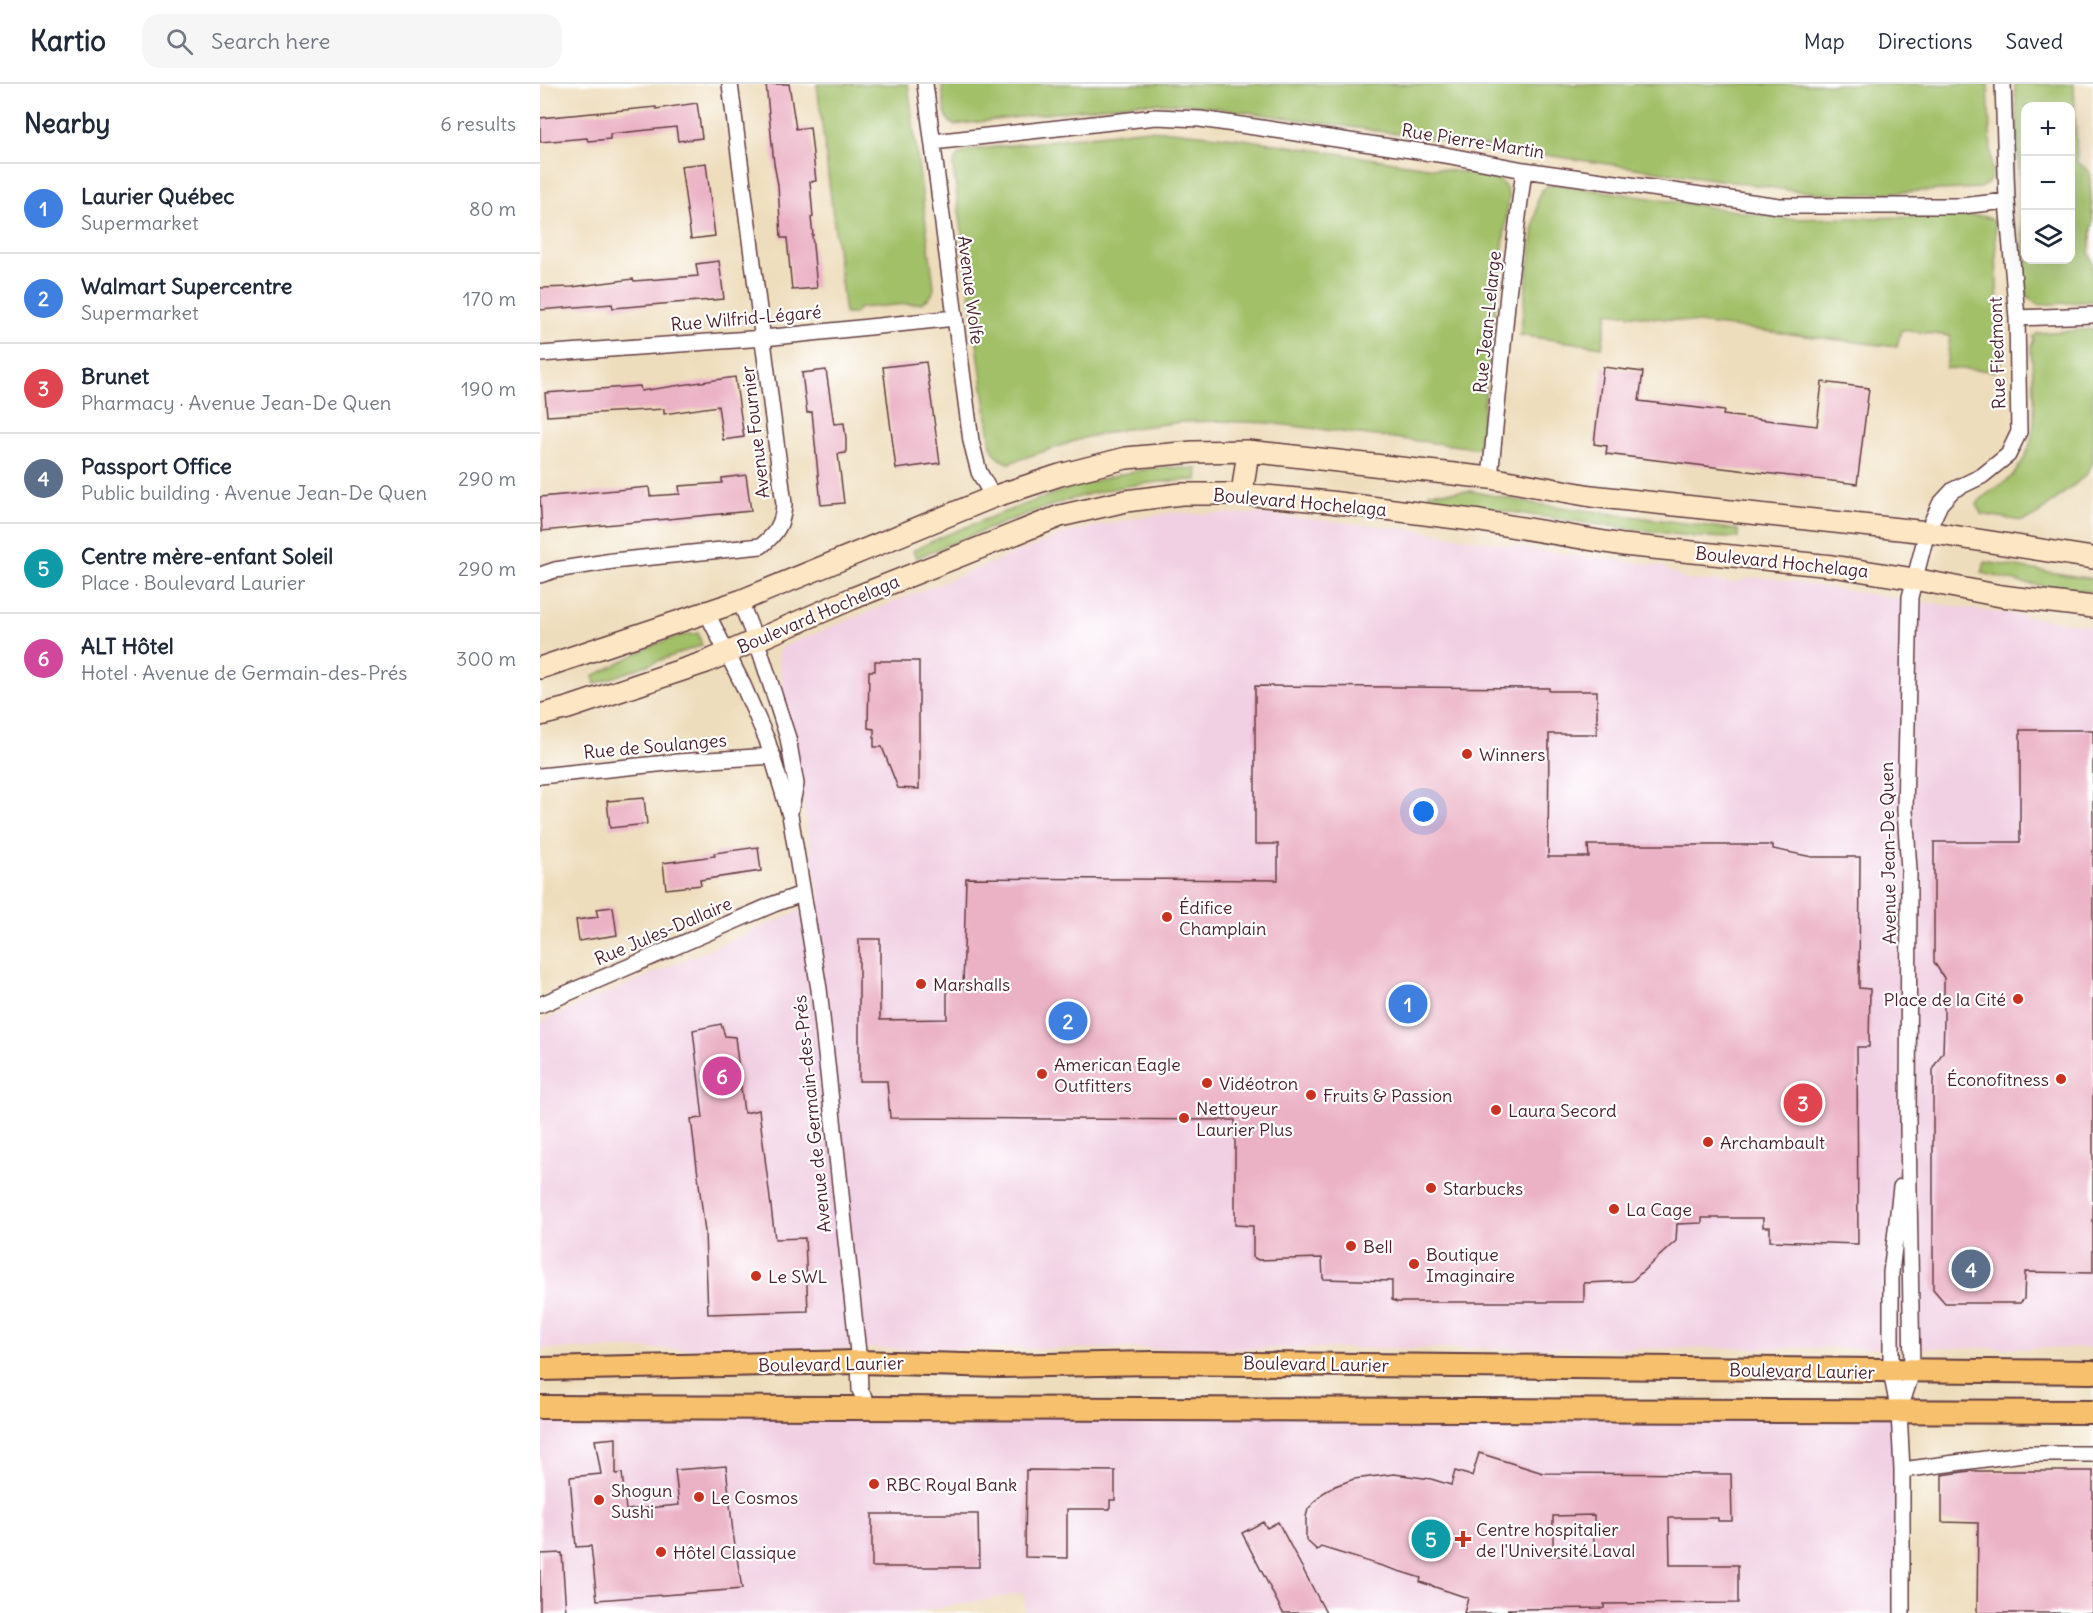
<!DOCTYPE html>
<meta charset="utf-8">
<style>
:root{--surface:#fff;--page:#f6f6f7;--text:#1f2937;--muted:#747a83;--line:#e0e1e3;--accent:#c8321e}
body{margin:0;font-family:Delius,sans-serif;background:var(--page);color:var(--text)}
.controls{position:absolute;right:18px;top:18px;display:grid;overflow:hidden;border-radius:12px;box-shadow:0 6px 24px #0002}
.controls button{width:54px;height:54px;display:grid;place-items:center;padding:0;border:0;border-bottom:2px solid var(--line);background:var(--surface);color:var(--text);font:30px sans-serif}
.you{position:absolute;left:884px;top:728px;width:21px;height:21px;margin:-15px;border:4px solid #fff;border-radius:50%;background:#1a73e8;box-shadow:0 0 0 9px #1a73e833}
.badge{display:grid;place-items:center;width:39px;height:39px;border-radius:50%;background:var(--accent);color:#fff;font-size:20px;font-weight:700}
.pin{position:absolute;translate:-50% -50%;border:3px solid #fff;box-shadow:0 2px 6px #0006}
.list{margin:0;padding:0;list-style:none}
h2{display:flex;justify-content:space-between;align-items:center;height:78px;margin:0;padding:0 24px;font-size:26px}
h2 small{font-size:20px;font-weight:400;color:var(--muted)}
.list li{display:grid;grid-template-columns:39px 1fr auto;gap:18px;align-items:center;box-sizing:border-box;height:90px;padding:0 24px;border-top:2px solid var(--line)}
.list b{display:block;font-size:22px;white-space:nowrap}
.list p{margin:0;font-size:20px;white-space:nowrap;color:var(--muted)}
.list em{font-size:20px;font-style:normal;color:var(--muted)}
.icon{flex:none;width:33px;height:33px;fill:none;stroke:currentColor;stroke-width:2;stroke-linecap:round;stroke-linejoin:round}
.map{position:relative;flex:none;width:1553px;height:1529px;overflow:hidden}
header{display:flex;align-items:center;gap:36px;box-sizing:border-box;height:84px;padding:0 30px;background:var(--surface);border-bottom:2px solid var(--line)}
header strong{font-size:28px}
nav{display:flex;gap:33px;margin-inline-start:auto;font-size:21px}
.search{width:420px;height:54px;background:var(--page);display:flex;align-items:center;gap:15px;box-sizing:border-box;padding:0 21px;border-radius:18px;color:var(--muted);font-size:22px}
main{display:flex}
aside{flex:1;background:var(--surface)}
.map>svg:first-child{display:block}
.built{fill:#f1d0e3}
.green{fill:#a2c068;stroke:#76704a;stroke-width:1.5;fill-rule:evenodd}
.building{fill:#ebb1c5;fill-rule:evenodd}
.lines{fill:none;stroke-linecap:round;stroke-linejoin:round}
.minor-casing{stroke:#633c41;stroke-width:18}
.secondary-casing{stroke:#633c41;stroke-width:24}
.primary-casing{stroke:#633c41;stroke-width:26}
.minor{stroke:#fff;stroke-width:15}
.secondary{stroke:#fce6c4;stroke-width:21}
.primary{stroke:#f7c06c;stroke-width:22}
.poi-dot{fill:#c8321e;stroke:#fff;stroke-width:2}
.labels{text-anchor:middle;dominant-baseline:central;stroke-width:4.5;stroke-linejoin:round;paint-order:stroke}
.street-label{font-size:18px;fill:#4a1f2b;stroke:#fff}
.poi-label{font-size:18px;fill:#4a1f2b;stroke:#fff;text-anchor:start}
</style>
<header>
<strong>Kartio</strong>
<div class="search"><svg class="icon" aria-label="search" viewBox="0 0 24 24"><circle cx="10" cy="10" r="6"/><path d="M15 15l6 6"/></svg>Search here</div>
<nav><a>Map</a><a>Directions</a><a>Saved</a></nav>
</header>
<main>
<aside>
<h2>Nearby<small>6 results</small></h2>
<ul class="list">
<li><span class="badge" style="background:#3f7fe0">1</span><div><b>Laurier Québec</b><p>Supermarket</p></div><em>80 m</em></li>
<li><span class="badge" style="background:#3f7fe0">2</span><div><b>Walmart Supercentre</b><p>Supermarket</p></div><em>170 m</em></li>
<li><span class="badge" style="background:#e0444e">3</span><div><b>Brunet</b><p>Pharmacy · Avenue Jean-De Quen</p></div><em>190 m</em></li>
<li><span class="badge" style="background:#5c6f8a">4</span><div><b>Passport Office</b><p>Public building · Avenue Jean-De Quen</p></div><em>290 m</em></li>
<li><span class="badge" style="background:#0f9aa8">5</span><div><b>Centre mère-enfant Soleil</b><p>Place · Boulevard Laurier</p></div><em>290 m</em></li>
<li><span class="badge" style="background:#d1479c">6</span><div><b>ALT Hôtel</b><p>Hotel · Avenue de Germain-des-Prés</p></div><em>300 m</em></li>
</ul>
</aside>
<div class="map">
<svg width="1553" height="1529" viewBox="0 0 1553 1529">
<rect width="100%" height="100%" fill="#fff"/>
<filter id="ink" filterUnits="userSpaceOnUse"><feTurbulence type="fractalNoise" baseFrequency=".0167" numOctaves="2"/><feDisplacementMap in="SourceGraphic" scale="12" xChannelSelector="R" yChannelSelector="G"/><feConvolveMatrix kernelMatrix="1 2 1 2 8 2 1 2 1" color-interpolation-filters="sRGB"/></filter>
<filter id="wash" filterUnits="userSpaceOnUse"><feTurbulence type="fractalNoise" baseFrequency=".008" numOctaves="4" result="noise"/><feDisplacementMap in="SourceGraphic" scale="24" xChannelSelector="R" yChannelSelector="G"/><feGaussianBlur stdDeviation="1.35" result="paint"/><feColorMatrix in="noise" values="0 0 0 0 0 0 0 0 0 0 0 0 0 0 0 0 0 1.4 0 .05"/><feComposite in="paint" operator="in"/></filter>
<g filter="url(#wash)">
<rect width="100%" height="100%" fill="#eeddbc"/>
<!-- built -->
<path class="built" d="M 628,429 L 722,430 L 876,446 L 1009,468 L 1121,482 L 1146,496 L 1194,499 L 1210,494 L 1229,494 L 1348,513 L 1553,542 L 1553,1264 L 0,1265 L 0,938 L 280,818 L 238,572 L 239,566 L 246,561 L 524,450 L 565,440 Z
M 0,1323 L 1359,1328 L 1362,1529 L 486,1529 L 484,1509 L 369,1529 L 0,1529 Z"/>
<!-- green -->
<path class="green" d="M 277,0 L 368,0 L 394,203 C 393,212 389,215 381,219 L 319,224 L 314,230 L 305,230 Z
M 402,0 L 1448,0 L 1452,93 L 1447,100 L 1440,104 L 1305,111 L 1256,107 L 650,20 L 596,19 L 414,41 C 402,35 404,13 402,0 Z
M 1475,0 L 1534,0 L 1537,78 L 1549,87 L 1553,138 L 1549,168 L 1553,180 L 1553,217 L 1499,221 L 1491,216 L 1485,206 ZM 1486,22 L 1530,22 L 1530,176 L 1486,176 Z
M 599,46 L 631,47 L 696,54 L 953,93 C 963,98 966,102 969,112 L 939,362 L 936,364 L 728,339 L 677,337 L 641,338 L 585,345 L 547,353 L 469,379 C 459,376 455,371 451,362 L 413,82 C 416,71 420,68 431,66 Z
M 1016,100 L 1248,135 L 1442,132 L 1451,135 L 1455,139 L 1460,280 L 1459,285 L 1456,287 L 1406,284 L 1410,252 L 1361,246 L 1357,263 L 1068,228 L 1062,263 L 980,251 L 998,113 C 1002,105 1006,101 1016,100 Z
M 1553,245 L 1553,379 L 1545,392 L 1494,433 L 1482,437 L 1441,430 L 1437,420 C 1445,408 1459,404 1470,394 C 1505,359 1493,308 1491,263 L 1494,255 L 1493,253 L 1498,249 Z
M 623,383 L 658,385 L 657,396 C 625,397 593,400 562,407 C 498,422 437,450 376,474 L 373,467 C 398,452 427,443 454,432 C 509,411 563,390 623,383 Z
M 931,407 L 996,420 L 1198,446 L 1198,454 L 1156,453 L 1053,440 L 888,416 L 889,408 Z
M 1445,478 L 1553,495 L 1553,508 L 1483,499 L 1442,489 Z
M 158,549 L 162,561 L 55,600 L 53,592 C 87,577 119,552 158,549 Z"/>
<g id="blocks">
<!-- building -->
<path class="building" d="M 226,0 L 249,0 L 256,45 L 270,43 L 276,97 L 270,98 L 273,133 L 271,134 L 273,151 L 272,151 L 277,204 L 252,206 L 247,154 L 241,154 L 238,101 L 234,80 Z
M 157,19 L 162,54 L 138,57 L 136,43 L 70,50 L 70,55 L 48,57 L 47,54 L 0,58 L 0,34 L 116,23 L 116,25 Z
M 166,79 L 175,152 L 151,155 L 141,82 Z
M 179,177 L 184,215 L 73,224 L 72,220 L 0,226 L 0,204 L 32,203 L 93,195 L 94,197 L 158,192 L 156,180 Z
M 386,278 L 400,379 L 356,385 L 343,283 Z
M 1063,283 L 1103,288 L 1099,317 L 1184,327 L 1183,331 L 1277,342 L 1282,298 L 1329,304 L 1317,400 L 1066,370 L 1067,362 L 1054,360 Z
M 286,286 L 294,340 L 304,339 L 306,355 L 306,369 L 298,370 L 304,419 L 281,421 L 272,328 L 267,329 L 262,289 Z
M 195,293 L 204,353 L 183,356 L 178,322 L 124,330 L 124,325 L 7,332 L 5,309 L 100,302 L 101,307 Z
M 206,391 L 211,427 L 2,447 L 0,413 L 109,403 L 110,412 L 140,410 L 139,402 L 182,399 L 182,394 Z
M 335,577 L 379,577 L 379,705 L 358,704 L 342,663 L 334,663 L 334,645 L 328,644 L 329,587 L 335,587 Z
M 715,602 L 1009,604 L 1009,607 L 1057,607 L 1057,650 L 1009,650 L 1008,773 L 1049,773 L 1048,761 L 1233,761 L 1233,765 L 1272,773 L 1320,773 L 1319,904 L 1330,905 L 1329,963 L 1317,963 L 1318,1160 L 1230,1157 L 1230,1143 L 1223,1143 L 1223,1134 L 1162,1134 L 1162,1139 L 1137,1140 L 1136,1157 L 1092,1197 L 1044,1199 L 1044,1218 L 857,1218 L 852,1216 L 852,1197 L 783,1195 L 782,1174 L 718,1176 L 713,1173 L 713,1142 L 695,1141 L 695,1036 L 350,1034 L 347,997 L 319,997 L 319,855 L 340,855 L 340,936 L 407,935 L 407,905 L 423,905 L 426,794 L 738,796 L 738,760 L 715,760 Z
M 1480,646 L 1553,646 L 1553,1189 L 1485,1188 L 1484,1215 L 1480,1219 L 1405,1219 L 1393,1205 L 1393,984 L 1403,968 L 1404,937 L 1404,894 L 1394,878 L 1394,758 L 1480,758 Z
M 104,714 L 107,740 L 70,744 L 67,717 Z
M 218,763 L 221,787 L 160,796 L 161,801 L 126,805 L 123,779 L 175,772 L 174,769 Z
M 73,823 L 77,851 L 39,857 L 36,836 L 58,833 L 56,825 Z
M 181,940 L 185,952 L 195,953 L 204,1029 L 219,1026 L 235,1155 L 265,1154 L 268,1227 L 168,1230 L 165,1148 L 151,1035 L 163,1034 L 153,946 Z
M 76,1354 L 76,1390 L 82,1389 L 86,1426 L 139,1421 L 135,1386 L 186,1382 L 193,1449 L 202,1505 L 57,1516 L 51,1462 L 36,1463 L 30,1393 L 61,1390 L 55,1356 Z
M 939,1369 L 1003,1389 L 1191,1390 L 1192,1437 L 1178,1437 L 1178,1434 L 1129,1434 L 1130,1481 L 1198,1481 L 1198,1519 L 1064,1520 L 1064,1524 L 967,1525 L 976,1529 L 924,1529 L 928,1514 L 880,1498 L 881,1494 L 781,1463 L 777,1466 L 766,1456 L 766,1433 L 768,1425 L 783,1409 L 795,1402 L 814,1395 L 854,1390 L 891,1395 L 911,1401 L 915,1387 L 932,1392 ZM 1054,1431 L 1054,1471 L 1013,1472 L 1013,1432 Z
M 486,1386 L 575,1387 L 575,1416 L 570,1416 L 570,1425 L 527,1425 L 527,1474 L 485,1473 Z
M 1430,1387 L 1553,1387 L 1553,1529 L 1437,1529 L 1438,1439 L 1402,1438 L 1402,1391 Z
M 332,1430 L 438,1430 L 439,1483 L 332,1483 Z
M 723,1438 L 727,1444 L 738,1438 L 786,1529 L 743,1529 L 702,1449 Z
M 22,1469 L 26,1529 L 0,1529 L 0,1470 Z"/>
</g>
</g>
<g filter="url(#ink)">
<use href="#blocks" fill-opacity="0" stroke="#633c41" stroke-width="1.5"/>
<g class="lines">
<defs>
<path id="minor" d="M 385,0 L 431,357 L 439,388 L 453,413
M 393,58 L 616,33 L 660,35 L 905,71 L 984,86 L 1239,122 L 1421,122 L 1467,117
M 1477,234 L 1553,231
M 0,270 L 224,254 L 415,234
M 950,394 L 968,210 L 984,86
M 0,491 L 15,486 L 73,477 L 221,462 C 236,450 243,440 244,420 L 190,0
M 200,517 L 221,570 L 248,654 L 256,700 L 250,728
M 167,529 L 203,601 L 227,656 L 250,731 L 279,905 L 319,1278 L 320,1306 L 330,1324
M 0,692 L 137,678 L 233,672
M 0,921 L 234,820 L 262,810
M 1361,1103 L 1351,1189 L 1351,1288 L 1359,1328 L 1362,1386 L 1362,1529
M 1359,1328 L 1372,1288 L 1368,1044 L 1369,786 L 1365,726 L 1370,513 L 1387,448 L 1400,420 L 1413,406 L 1442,392 L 1468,371 L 1479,348 L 1477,234 L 1467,117 L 1463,0
M 1362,1386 L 1483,1370 L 1553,1370"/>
<path id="secondary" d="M 702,410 L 708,367
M 0,584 L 200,517 L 453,413 L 520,391 L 586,374 L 653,368 L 708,367 L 950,394 L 1051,412 L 1387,448 L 1553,474
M 0,631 L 28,624 L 166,578 L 311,515 L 520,432 L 586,417 L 641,410 L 702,410 L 790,418 L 940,437 L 1083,461 L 1292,482 L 1374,495 L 1461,512 L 1553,523"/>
<path id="primary" d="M 0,1285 L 319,1278 L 459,1282 L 612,1279 L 1553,1288
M 0,1323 L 1553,1328"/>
</defs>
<!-- minor casing -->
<use href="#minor" class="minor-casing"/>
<!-- secondary casing -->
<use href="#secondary" class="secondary-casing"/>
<!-- primary casing -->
<use href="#primary" class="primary-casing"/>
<!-- minor -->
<use href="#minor" class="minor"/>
<!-- secondary -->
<use href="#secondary" class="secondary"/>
<!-- primary -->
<use href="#primary" class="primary"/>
</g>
</g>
<!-- markers -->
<g class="poi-dot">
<circle cx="927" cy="670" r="6"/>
<circle cx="627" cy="833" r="6"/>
<circle cx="381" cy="900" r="6"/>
<circle cx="1478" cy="915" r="6"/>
<circle cx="502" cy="990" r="6"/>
<circle cx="1521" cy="995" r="6"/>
<circle cx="667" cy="999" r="6"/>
<circle cx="771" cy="1011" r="6"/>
<circle cx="956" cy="1026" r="6"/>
<circle cx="644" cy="1034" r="6"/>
<circle cx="1168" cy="1058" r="6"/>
<circle cx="891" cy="1104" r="6"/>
<circle cx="1074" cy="1125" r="6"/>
<circle cx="811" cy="1162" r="6"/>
<circle cx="874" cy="1180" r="6"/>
<circle cx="216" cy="1192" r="6"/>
<circle cx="334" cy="1400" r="6"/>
<circle cx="159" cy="1413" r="6"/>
<circle cx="59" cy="1416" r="6"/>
<path d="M920 1446h6v6h6v6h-6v6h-6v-6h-6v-6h6z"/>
<circle cx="121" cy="1468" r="6"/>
</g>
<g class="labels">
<!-- street labels -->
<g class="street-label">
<text transform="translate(933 57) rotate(9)">Rue Pierre-Martin</text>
<text transform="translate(431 206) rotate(83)">Avenue Wolfe</text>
<text transform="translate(206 234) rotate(-5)">Rue Wilfrid-Légaré</text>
<text transform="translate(947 238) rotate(-84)">Rue Jean-Lelarge</text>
<text transform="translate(1457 269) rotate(-92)">Rue Fiedmont</text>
<text transform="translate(215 348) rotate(-97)">Avenue Fournier</text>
<text transform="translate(760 418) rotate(5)">Boulevard Hochelaga</text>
<text transform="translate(1242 478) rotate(6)">Boulevard Hochelaga</text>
<text transform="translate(278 530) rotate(-23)">Boulevard Hochelaga</text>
<text transform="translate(115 662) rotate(-5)">Rue de Soulanges</text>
<text transform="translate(1348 769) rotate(-91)">Avenue Jean-De Quen</text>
<text transform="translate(123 847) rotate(-23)">Rue Jules-Dallaire</text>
<text transform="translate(272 1030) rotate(-96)">Avenue de Germain-des-Prés</text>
<text transform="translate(291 1280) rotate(-1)">Boulevard Laurier</text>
<text transform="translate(776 1280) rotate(1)">Boulevard Laurier</text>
<text transform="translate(1262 1287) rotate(1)">Boulevard Laurier</text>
</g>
<!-- poi labels -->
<g class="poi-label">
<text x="939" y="670">Winners</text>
<text x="639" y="823">Édifice<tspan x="639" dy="21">Champlain</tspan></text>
<text x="393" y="900">Marshalls</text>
<text x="1466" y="915" text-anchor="end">Place de la Cité</text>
<text x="514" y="980">American Eagle<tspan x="514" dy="21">Outfitters</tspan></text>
<text x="1509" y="995" text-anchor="end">Éconofitness</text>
<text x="679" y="999">Vidéotron</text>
<text x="783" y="1011">Fruits &amp; Passion</text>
<text x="656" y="1024">Nettoyeur<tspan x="656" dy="21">Laurier Plus</tspan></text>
<text x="968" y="1026">Laura Secord</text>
<text x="1180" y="1058">Archambault</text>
<text x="903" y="1104">Starbucks</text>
<text x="1086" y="1125">La Cage</text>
<text x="823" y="1162">Bell</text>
<text x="886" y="1170">Boutique<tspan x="886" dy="21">Imaginaire</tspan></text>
<text x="228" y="1192">Le SWL</text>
<text x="346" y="1400">RBC Royal Bank</text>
<text x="71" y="1406">Shogun<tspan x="71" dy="21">Sushi</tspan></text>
<text x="171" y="1413">Le Cosmos</text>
<text x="936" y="1445">Centre hospitalier<tspan x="936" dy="21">de l'Université Laval</tspan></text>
<text x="133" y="1468">Hôtel Classique</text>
</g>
</g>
</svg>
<div class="controls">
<button>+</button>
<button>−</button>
<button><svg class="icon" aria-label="layers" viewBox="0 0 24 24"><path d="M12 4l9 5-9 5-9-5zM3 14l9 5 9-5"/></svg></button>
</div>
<div class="you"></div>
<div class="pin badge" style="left:868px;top:920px;background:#3f7fe0">1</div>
<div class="pin badge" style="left:528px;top:937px;background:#3f7fe0">2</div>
<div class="pin badge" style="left:1263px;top:1019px;background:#e0444e">3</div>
<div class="pin badge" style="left:1431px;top:1185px;background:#5c6f8a">4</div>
<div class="pin badge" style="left:891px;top:1455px;background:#0f9aa8">5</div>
<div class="pin badge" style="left:182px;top:992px;background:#d1479c">6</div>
</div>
</main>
